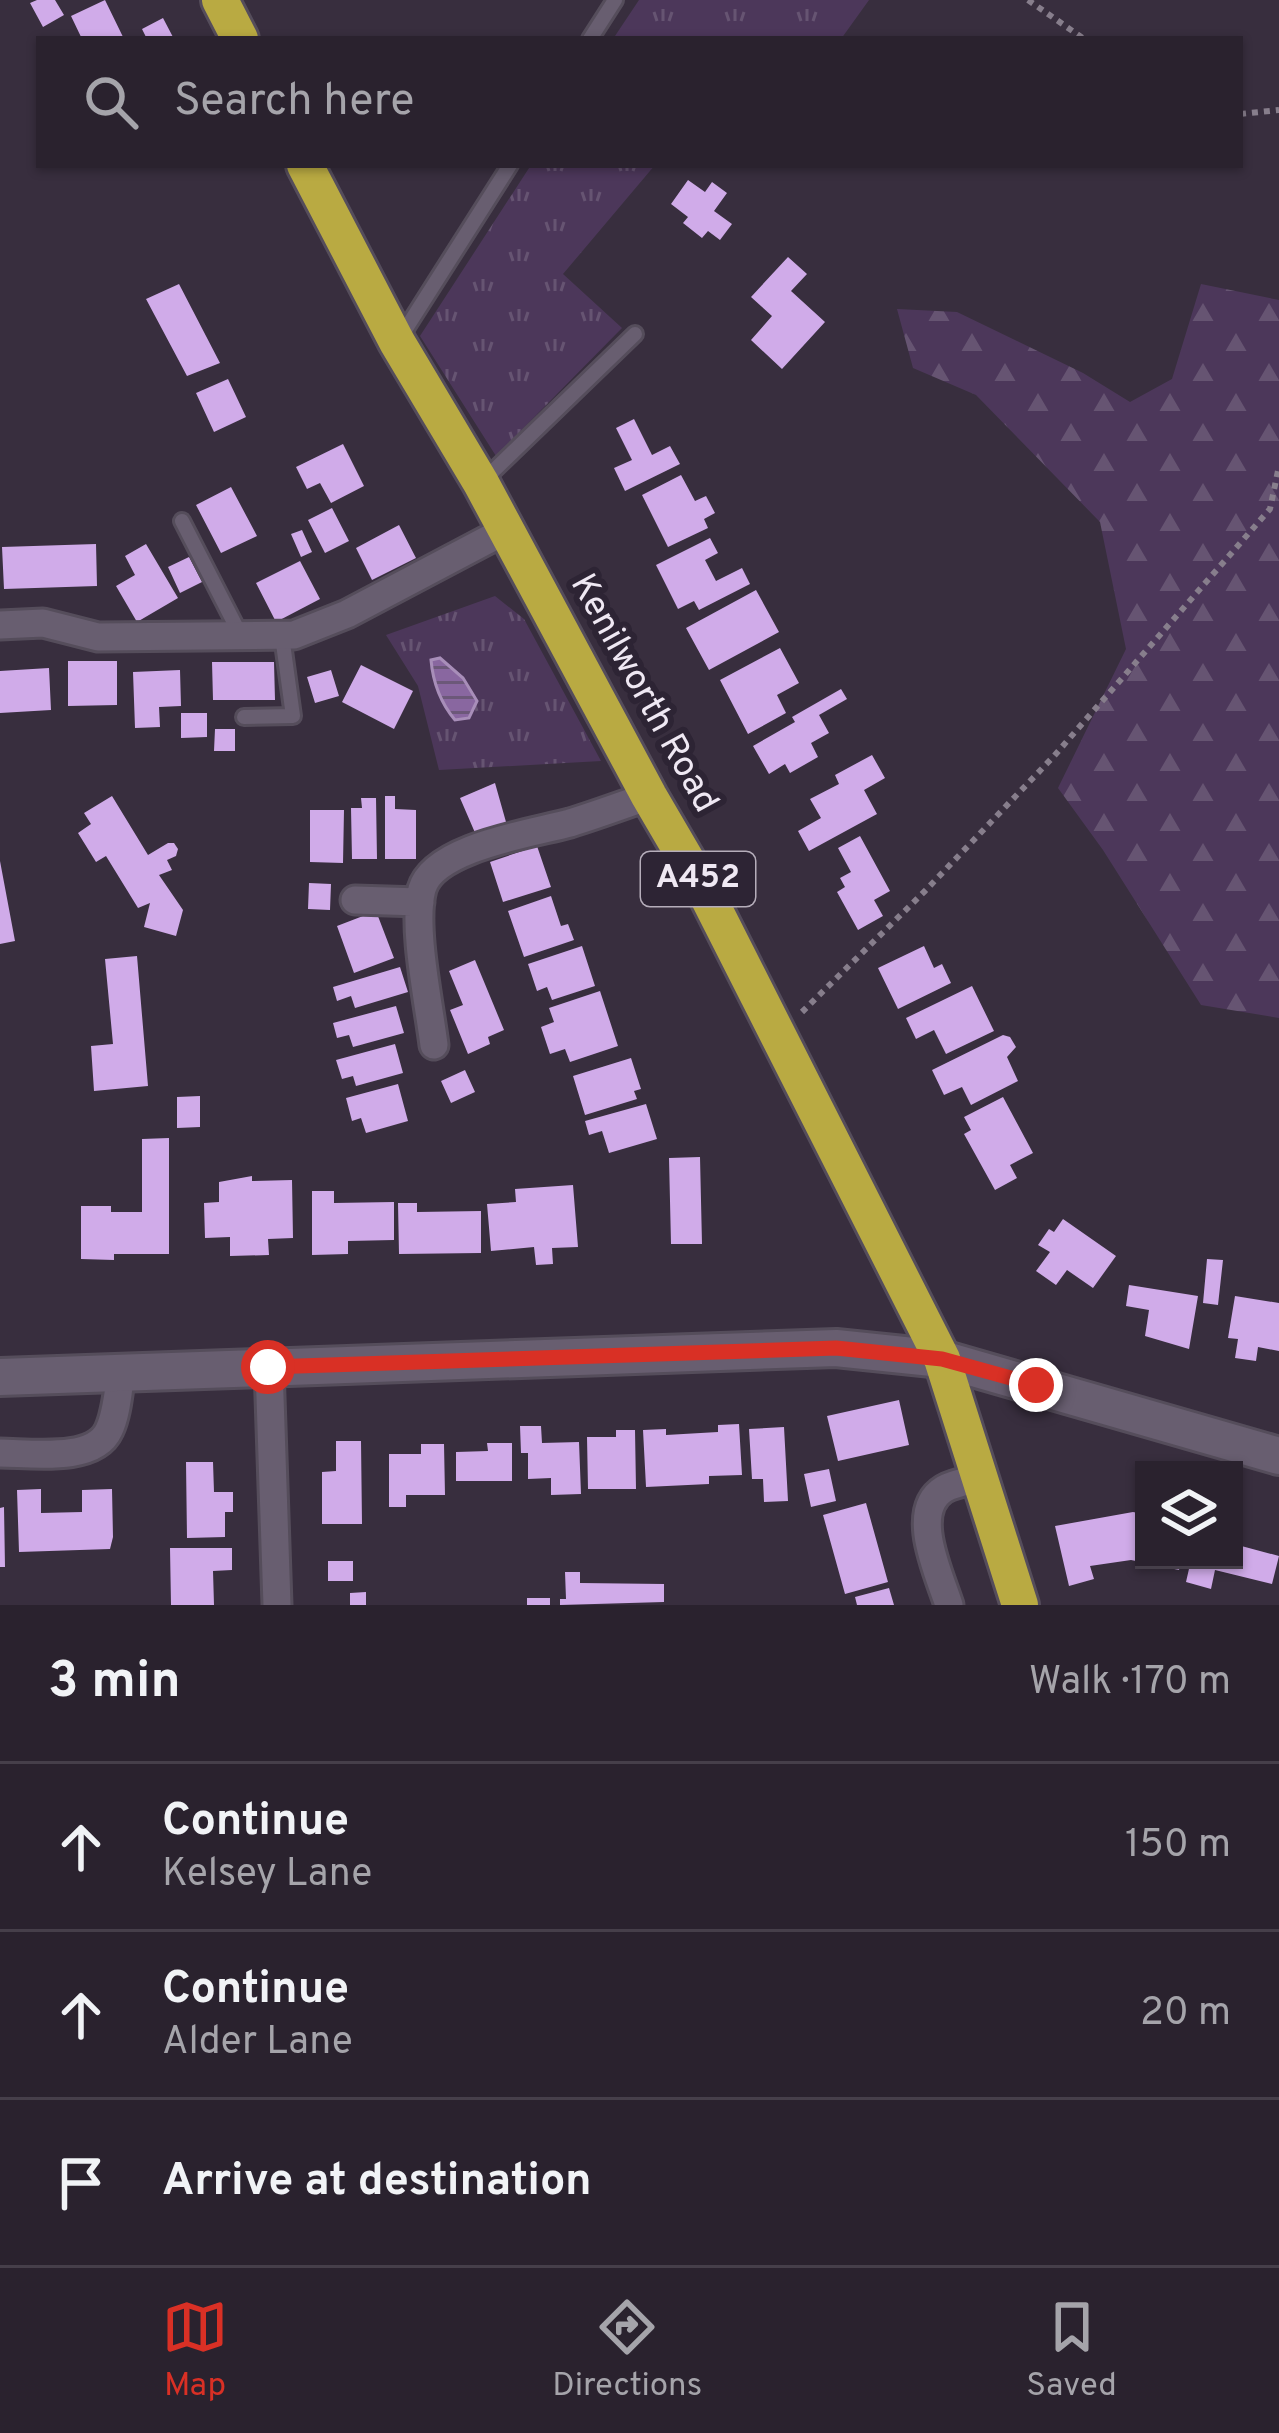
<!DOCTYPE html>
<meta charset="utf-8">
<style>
:root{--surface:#2a222e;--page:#322a36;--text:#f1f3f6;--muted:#a5a4aa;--line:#463f4a;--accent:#d93025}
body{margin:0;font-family:Overpass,sans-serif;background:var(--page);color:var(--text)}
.controls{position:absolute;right:36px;bottom:36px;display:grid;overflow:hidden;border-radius:0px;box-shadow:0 3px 9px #0004}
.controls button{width:108px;height:108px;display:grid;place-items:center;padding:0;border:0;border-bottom:3px solid var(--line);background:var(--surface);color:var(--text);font:60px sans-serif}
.stop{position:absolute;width:36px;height:36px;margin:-27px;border:9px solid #d93025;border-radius:50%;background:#fff}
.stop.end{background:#d93025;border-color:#fff;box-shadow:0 3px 12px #0008}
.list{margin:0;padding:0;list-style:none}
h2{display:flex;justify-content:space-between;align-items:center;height:156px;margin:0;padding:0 48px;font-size:51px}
h2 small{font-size:39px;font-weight:400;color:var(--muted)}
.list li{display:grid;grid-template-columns:78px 1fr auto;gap:36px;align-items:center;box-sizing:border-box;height:168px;padding:0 48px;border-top:3px solid var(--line)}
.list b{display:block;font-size:45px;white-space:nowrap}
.list p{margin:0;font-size:39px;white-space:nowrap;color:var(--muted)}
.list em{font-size:39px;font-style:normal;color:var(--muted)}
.icon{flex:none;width:66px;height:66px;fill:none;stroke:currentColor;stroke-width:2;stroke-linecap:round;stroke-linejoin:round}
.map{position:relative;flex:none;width:1279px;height:1605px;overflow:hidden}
.search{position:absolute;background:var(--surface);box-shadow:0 3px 9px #0004;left:36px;right:36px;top:36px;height:132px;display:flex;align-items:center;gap:30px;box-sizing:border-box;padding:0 42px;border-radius:0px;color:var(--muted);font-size:45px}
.sheet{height:660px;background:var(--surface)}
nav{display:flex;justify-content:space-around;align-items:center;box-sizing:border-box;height:168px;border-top:3px solid var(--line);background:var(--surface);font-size:33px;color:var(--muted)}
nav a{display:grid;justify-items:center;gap:6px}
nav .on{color:var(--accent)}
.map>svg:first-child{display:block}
.grass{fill:url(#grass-tufts)}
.forest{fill:url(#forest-firs)}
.water{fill:url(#water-rules);stroke:#a88eb9;stroke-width:3}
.building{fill:#d0abe9}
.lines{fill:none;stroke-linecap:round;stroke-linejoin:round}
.lane-casing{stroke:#554d5b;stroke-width:20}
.street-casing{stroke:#554d5b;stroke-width:33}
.secondary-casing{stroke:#554d5b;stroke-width:42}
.highway-casing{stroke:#554d5b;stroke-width:42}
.path{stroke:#877e8c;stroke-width:6;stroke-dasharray:6 6;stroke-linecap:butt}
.lane{stroke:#685e70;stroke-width:14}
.street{stroke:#685e70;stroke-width:27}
.secondary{stroke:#685e70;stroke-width:36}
.highway{stroke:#b9aa42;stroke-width:36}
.route{stroke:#d93025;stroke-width:15}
.labels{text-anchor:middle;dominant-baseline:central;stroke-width:12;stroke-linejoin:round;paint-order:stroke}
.shield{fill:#2d2434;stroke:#b5adba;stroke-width:3}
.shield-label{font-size:33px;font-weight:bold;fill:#efe8f3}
.street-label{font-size:36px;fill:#efe8f3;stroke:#2d2434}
</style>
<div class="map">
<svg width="1279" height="1605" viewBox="0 0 1279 1605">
<defs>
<pattern id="grass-tufts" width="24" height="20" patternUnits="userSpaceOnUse" patternTransform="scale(3)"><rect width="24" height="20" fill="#4c375a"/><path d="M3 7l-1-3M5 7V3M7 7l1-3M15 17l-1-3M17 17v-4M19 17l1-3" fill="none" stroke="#665472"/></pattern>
<pattern id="forest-firs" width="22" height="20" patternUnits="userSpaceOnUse" patternTransform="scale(3)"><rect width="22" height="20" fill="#4c375a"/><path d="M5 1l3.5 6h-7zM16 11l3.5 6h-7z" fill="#665472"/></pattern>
<pattern id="water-rules" width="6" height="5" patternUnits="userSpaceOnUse" patternTransform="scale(3)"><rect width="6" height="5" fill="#8967a0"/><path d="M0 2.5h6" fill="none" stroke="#6c5879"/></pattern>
</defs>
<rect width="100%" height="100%" fill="#382e3e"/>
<!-- grass -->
<path class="grass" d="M 639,0 L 869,0 L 841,39 L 613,39 Z
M 531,165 L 655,165 L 563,274 L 622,328 L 496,456 L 420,336 Z
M 495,596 L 524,619 L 601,761 L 439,770 L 418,686 L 386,635 Z"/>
<!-- forest -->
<path class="forest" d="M 1201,284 L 1279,300 L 1279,1018 L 1201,1005 L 1103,850 L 1058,788 L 1126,649 L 1100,522 L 976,395 L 913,368 L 897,309 L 957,312 L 1083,373 L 1130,402 L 1172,379 Z"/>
<!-- water -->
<path class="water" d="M 440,658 L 463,678 L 477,701 L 469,718 L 455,720 C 440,702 433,683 431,660 Z"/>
<!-- building -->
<path class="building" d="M 37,0 L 55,0 L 64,15 L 43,27 L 30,3 Z
M 105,0 L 124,39 L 82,39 L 71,16 Z
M 163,18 L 174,39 L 147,39 L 142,29 Z
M 688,180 L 705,192 L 712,182 L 727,193 L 714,211 L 732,224 L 720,240 L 708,231 L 702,238 L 683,223 L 688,217 L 671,204 Z
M 788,257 L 807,274 L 791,291 L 825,322 L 782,369 L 751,340 L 772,316 L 751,297 Z
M 179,284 L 220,363 L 187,376 L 146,299 Z
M 228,379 L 246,417 L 214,432 L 196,393 Z
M 634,419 L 652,455 L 670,446 L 680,464 L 625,491 L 614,468 L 632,460 L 616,428 Z
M 343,444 L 364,486 L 331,503 L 320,483 L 307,489 L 296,467 Z
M 681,475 L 695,501 L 706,496 L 715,513 L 704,519 L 708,528 L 668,547 L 642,495 Z
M 231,487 L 257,536 L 221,553 L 196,505 Z
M 332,508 L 349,541 L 325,553 L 308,520 Z
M 399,525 L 416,558 L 372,580 L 356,548 Z
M 302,530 L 312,552 L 301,557 L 291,534 Z
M 710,538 L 718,553 L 705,560 L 716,581 L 742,568 L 750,584 L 699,610 L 694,601 L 678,609 L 656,565 Z
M 96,544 L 97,586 L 4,589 L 2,547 Z
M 146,544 L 178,598 L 137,622 L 116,586 L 135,575 L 125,556 Z
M 189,557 L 202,582 L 180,593 L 168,567 Z
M 300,561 L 320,599 L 276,622 L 256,583 Z
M 756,590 L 779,632 L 709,670 L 686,628 Z
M 780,648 L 799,683 L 777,695 L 786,713 L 748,734 L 720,680 Z
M 68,661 L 117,661 L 117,705 L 68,706 Z
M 212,662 L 274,662 L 275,700 L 213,700 Z
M 361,665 L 413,691 L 394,729 L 342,702 Z
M 49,668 L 51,710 L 0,713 L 0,671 Z
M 180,670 L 181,706 L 159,707 L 160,727 L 135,728 L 133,672 Z
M 331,670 L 339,696 L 315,703 L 307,677 Z
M 841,689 L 847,699 L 819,715 L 829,733 L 811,743 L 818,757 L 790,773 L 785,764 L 769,774 L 753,746 L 795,722 L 792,717 Z
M 181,713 L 207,713 L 207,737 L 181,738 Z
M 215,729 L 235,729 L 235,751 L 214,751 Z
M 872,755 L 885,778 L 864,790 L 877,814 L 809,851 L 798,831 L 821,818 L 810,799 L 839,784 L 835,775 Z
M 495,783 L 506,822 L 476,835 L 460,798 Z
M 112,796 L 148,855 L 168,843 L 174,843 L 178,849 L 176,856 L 167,860 L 172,870 L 159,875 L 183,910 L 176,936 L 144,927 L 150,903 L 138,908 L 106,856 L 96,862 L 78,833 L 91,824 L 84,813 Z
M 385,796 L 395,796 L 395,809 L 416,810 L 416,859 L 385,859 Z
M 361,798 L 376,798 L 377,859 L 352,859 L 351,808 L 362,808 Z
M 310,810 L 344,810 L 343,863 L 310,862 Z
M 860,836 L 890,891 L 874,900 L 883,916 L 858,930 L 837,892 L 845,887 L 840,878 L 851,872 L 838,848 Z
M 537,846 L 551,887 L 503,902 L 490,862 Z
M 0,861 L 15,941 L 0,944 Z
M 309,883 L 331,884 L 330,910 L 308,909 Z
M 551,896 L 561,926 L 568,924 L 574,940 L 524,957 L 508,911 Z
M 376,911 L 394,958 L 354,973 L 337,926 Z
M 582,946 L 595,986 L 552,1000 L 547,987 L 537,991 L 528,964 Z
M 924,946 L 934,968 L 942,964 L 951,983 L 898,1009 L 878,968 Z
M 137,956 L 148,1086 L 94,1091 L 91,1046 L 113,1044 L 105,959 Z
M 475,960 L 504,1030 L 488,1037 L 490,1044 L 468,1054 L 450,1010 L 463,1005 L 449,971 Z
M 400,967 L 408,992 L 355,1008 L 351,996 L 337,1001 L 333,987 Z
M 972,986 L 994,1031 L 946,1054 L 934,1030 L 916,1039 L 906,1018 Z
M 600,991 L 618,1046 L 570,1062 L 565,1049 L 550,1054 L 541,1027 L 554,1022 L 549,1008 Z
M 396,1006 L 404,1033 L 353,1047 L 349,1035 L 337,1038 L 333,1023 Z
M 1003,1035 L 1010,1037 L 1016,1047 L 1007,1057 L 1018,1081 L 971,1105 L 962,1087 L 944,1095 L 932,1070 Z
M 395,1044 L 403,1073 L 356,1086 L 353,1076 L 342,1079 L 336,1060 Z
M 631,1058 L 641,1089 L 634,1091 L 637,1099 L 585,1115 L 573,1076 Z
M 465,1070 L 475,1092 L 451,1103 L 441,1081 Z
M 398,1084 L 408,1121 L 366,1133 L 361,1118 L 352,1121 L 346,1098 Z
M 200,1096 L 200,1127 L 177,1128 L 177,1097 Z
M 1003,1097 L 1033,1153 L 1010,1165 L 1017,1178 L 995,1190 L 964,1134 L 971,1130 L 964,1117 Z
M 646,1104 L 657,1139 L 609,1153 L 602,1131 L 589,1135 L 585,1121 Z
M 169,1138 L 169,1254 L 114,1254 L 114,1260 L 81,1259 L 81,1206 L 111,1206 L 111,1212 L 142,1212 L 142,1139 Z
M 700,1157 L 702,1244 L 671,1244 L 669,1158 Z
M 252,1176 L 252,1181 L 292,1180 L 293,1238 L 268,1239 L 269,1255 L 230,1256 L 230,1237 L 205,1238 L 204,1203 L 219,1202 L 219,1182 Z
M 573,1185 L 578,1247 L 552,1248 L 553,1264 L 536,1265 L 534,1247 L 491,1251 L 487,1204 L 516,1202 L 515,1189 Z
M 312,1191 L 334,1191 L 334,1203 L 394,1202 L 394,1240 L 348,1241 L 348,1254 L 312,1255 Z
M 398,1203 L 417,1203 L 417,1212 L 481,1211 L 481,1253 L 399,1254 Z
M 1063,1219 L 1116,1256 L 1093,1288 L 1067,1270 L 1056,1285 L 1036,1271 L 1050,1252 L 1038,1245 L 1049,1229 L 1054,1232 Z
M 1207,1259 L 1223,1260 L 1218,1305 L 1203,1303 Z
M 1129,1285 L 1198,1296 L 1189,1349 L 1145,1336 L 1149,1310 L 1126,1306 Z
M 1235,1296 L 1279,1303 L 1279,1351 L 1258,1347 L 1256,1361 L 1235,1358 L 1238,1339 L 1228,1338 Z
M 899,1400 L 909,1445 L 838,1461 L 827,1416 Z
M 739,1424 L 742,1475 L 709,1476 L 709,1484 L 646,1487 L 643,1430 L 666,1429 L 666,1435 L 718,1432 L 718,1425 Z
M 520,1426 L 541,1426 L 542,1443 L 579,1442 L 581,1494 L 551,1495 L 551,1478 L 528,1479 L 528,1453 L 521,1453 Z
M 784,1427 L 788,1501 L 764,1502 L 763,1479 L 752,1479 L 749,1429 Z
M 616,1430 L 635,1430 L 636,1489 L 588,1489 L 587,1437 L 616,1437 Z
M 336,1441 L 361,1441 L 362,1524 L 322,1524 L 322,1472 L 336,1471 Z
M 487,1443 L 512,1443 L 512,1481 L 456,1481 L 456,1452 L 488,1451 Z
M 421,1444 L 444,1444 L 445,1495 L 406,1495 L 406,1507 L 389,1507 L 389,1454 L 421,1454 Z
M 186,1462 L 213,1462 L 214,1492 L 233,1492 L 233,1512 L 225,1512 L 225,1537 L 187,1538 Z
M 829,1469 L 836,1501 L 811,1507 L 804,1474 Z
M 41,1489 L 41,1513 L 82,1512 L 82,1490 L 112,1489 L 113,1537 L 110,1549 L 19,1552 L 17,1490 Z
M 866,1503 L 888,1582 L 845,1594 L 823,1515 Z
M 4,1507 L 5,1567 L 0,1567 L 0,1508 Z
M 1133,1512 L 1144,1514 L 1144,1560 L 1181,1560 L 1179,1570 L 1131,1560 L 1090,1566 L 1094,1579 L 1069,1586 L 1055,1526 Z
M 1234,1544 L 1279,1556 L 1272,1584 L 1215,1570 L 1211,1589 L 1186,1582 L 1191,1560 L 1234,1560 Z
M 170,1548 L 232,1548 L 232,1570 L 213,1571 L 214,1605 L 171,1605 Z
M 328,1561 L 353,1561 L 353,1581 L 328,1581 Z
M 565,1572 L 580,1572 L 580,1583 L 664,1584 L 664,1602 L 560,1605 L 560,1599 L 566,1599 Z
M 889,1588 L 894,1605 L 857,1605 L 855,1597 Z
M 366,1592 L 366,1605 L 350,1605 L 350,1593 Z
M 527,1598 L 550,1598 L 550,1605 L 527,1605 Z"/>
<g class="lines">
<defs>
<path id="lane" d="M 590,39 L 615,0
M 400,338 L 510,165
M 485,479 L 635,334
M 182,521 L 242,638
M 244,717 L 293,716 L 282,636"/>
<path id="street" d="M 0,625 L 43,623 L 98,637 L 294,635 L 347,614 L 506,530
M 355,900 L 420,902
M 434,1045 C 429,1004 412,926 422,889 C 434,847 534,833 570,823 C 596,815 623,805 649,796
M 269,1367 L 277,1605
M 0,1453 C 30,1453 94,1463 109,1430 C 117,1413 118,1391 121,1373
M 949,1605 C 940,1576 908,1511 944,1489 C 954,1483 970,1481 981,1478"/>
<path id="secondary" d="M 0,1377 L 836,1348 L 942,1359 L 1279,1456"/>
<path id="highway" d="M 220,0 L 240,39
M 305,165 L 397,342 L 481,483 L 649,796 L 708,897 L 942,1359 L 1020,1605"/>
</defs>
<!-- lane casing -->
<use href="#lane" class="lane-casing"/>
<!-- street casing -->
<use href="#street" class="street-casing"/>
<!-- secondary casing -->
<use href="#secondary" class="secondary-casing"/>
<!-- highway casing -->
<use href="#highway" class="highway-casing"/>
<!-- path -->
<path class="path" d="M 1028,0 L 1084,39
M 1240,114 L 1279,110
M 802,1012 L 925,891 L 1054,756 L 1270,509 L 1279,466"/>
<!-- lane -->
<use href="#lane" class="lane"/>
<!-- street -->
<use href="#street" class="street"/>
<!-- secondary -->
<use href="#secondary" class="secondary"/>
<!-- highway -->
<use href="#highway" class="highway"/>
</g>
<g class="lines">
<!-- route -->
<path class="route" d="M 268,1367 L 836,1348 L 942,1359 L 1036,1385"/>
</g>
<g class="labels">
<!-- shield labels -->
<rect class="shield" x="641" y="852" width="114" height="54" rx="9"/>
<g class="shield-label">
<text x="698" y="879">A452</text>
</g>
<!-- street labels -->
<g class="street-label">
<text transform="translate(643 694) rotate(61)">Kenilworth Road</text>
</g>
</g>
</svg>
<div class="controls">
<button><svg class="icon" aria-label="layers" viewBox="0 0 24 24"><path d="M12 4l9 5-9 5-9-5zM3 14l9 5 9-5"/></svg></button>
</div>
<div class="stop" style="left:268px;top:1367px"></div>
<div class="stop end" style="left:1036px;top:1385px"></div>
<div class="search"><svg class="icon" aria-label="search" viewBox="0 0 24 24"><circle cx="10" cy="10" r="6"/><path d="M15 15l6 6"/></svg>Search here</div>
</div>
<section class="sheet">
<h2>3 min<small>Walk · 170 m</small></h2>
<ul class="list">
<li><svg class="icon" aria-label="ahead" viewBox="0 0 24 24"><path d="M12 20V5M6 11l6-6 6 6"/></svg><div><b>Continue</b><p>Kelsey Lane</p></div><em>150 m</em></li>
<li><svg class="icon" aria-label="ahead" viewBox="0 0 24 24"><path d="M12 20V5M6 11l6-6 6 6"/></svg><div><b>Continue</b><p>Alder Lane</p></div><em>20 m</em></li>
<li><svg class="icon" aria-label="arrive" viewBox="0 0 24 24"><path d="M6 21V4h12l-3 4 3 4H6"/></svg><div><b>Arrive at destination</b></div></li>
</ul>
</section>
<nav>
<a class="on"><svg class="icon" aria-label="map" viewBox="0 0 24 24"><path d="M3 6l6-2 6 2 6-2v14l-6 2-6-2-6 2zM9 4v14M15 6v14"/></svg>Map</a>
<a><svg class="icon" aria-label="directions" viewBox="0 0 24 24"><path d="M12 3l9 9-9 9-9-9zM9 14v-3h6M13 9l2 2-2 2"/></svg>Directions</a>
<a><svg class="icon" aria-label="saved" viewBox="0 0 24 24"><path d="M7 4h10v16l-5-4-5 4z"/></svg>Saved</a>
</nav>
